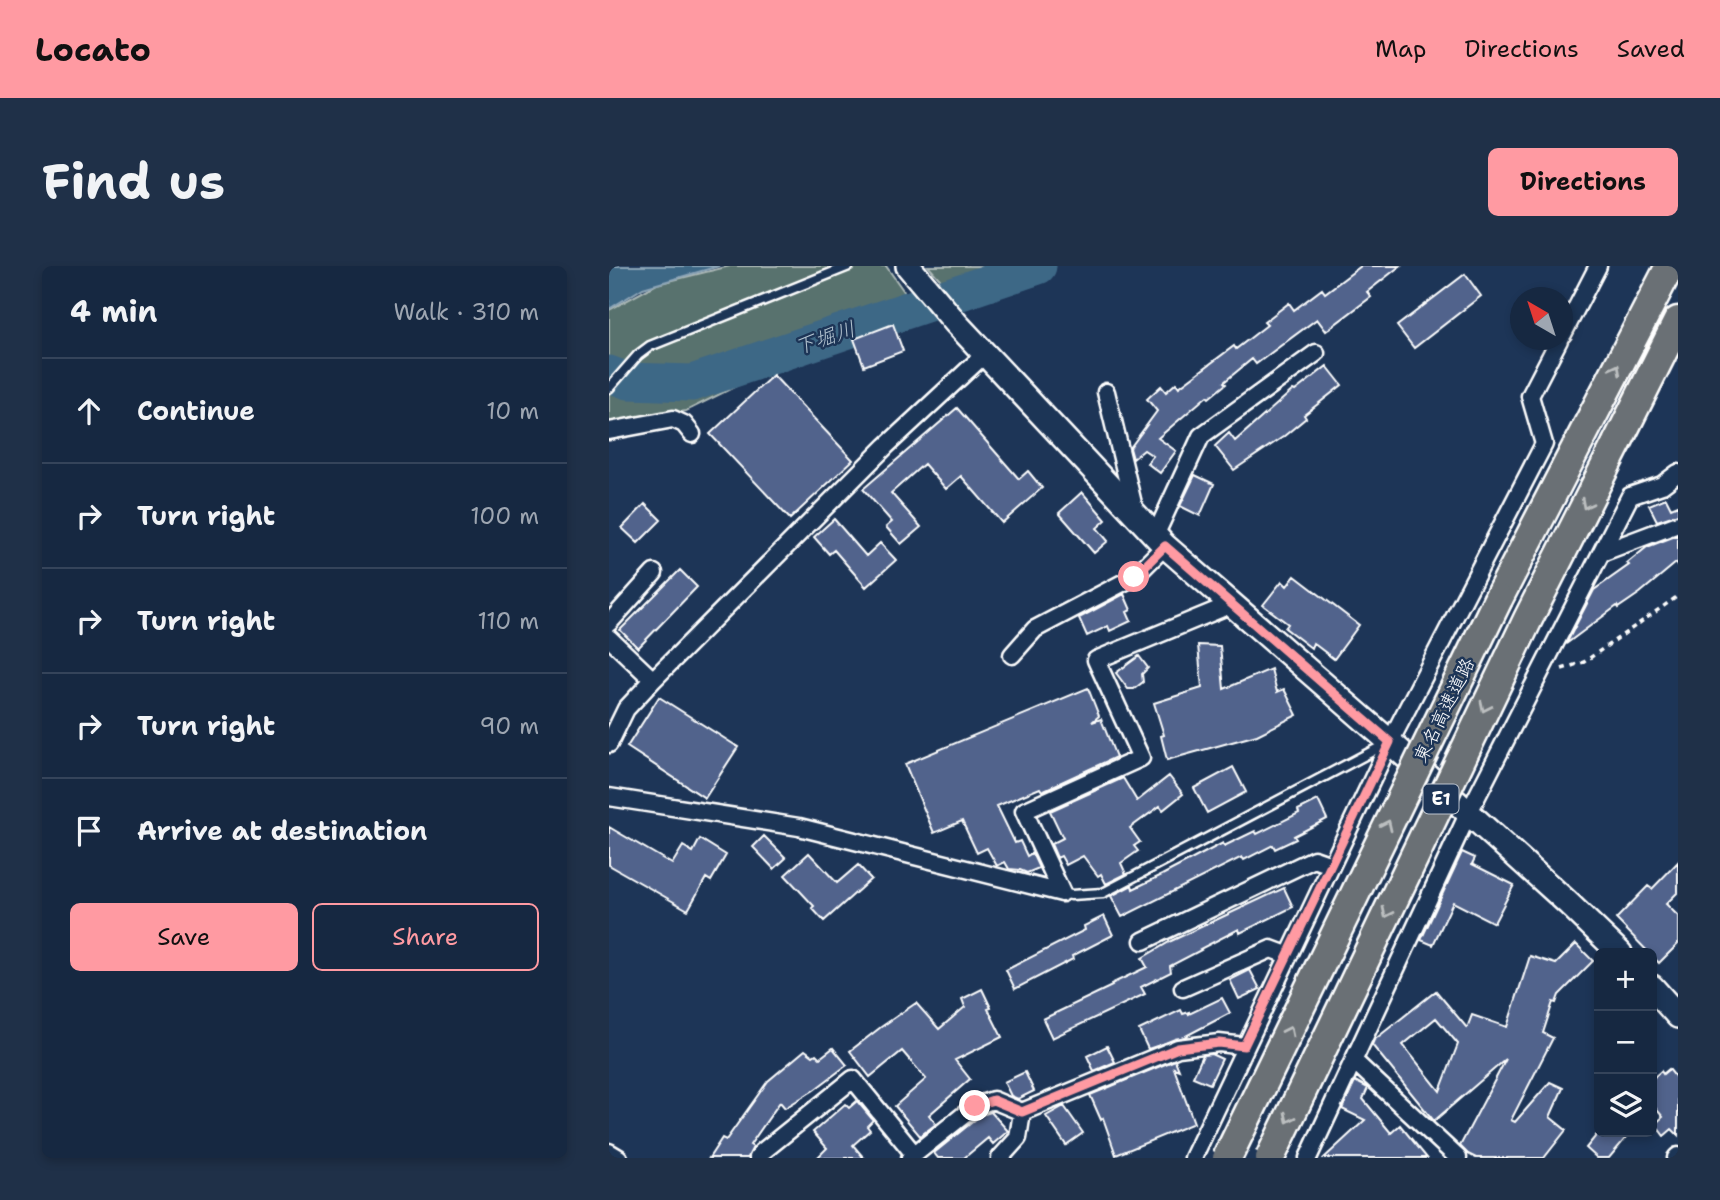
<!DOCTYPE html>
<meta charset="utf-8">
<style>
:root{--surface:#162841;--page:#1f3048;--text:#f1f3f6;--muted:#9ea6b1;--line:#35445a;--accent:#ff9aa2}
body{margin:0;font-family:"Shantell Sans","Klee One",sans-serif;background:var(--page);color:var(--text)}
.controls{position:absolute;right:21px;bottom:21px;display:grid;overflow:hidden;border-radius:10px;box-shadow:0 4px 10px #0003}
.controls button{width:63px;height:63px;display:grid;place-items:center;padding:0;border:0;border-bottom:2px solid var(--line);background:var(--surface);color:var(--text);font:35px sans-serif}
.compass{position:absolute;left:901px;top:21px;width:63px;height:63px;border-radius:50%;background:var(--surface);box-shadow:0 4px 10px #0003;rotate:321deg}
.stop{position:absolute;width:21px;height:21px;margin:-16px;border:5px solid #ff9aa2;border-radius:50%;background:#fff}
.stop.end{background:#ff9aa2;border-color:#fff;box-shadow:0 2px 7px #0008}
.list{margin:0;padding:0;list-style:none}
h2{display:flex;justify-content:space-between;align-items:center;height:91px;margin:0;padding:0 28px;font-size:30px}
h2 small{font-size:23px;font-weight:400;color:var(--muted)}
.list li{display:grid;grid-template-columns:46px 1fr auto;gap:21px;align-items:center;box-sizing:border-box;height:105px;padding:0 28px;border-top:2px solid var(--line)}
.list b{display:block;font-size:26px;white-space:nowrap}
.list em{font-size:23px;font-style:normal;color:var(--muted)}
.actions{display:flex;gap:14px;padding:21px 28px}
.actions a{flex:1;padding:16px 0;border:2px solid var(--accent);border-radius:10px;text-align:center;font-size:24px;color:var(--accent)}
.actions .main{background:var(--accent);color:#111}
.icon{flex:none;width:38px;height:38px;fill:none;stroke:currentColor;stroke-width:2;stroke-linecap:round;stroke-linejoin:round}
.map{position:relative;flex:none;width:1069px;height:892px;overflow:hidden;border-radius:10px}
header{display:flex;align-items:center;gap:42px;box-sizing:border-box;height:98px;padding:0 35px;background:var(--accent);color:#111}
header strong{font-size:33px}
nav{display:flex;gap:38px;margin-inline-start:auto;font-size:24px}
.intro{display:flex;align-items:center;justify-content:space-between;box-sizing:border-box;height:168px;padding:0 42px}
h1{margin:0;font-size:49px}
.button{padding:18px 32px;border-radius:10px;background:var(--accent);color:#111;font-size:24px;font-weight:700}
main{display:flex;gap:42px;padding:0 42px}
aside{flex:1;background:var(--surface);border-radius:10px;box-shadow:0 4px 10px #0003}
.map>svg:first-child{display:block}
.green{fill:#58726e;stroke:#acb8b6;stroke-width:2}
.water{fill:#3e6786;stroke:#8ba4b6;stroke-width:2}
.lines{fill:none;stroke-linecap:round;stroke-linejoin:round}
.river{stroke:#3e6786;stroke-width:37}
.building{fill:#51648c;stroke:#fff;stroke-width:2;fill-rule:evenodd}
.lane-casing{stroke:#fff;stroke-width:13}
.street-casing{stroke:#fff;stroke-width:21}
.secondary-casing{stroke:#fff;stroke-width:28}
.highway-casing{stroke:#fff;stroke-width:33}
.path{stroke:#fff;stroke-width:3.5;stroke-dasharray:5 5;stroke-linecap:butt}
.lane{stroke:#1d3557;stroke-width:8}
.street{stroke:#1d3557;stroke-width:16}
.secondary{stroke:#1d3557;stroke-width:23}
.highway{stroke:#6a7074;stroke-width:28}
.highway-bridge-casing{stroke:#fff;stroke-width:33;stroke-linecap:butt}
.highway-bridge{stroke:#6a7074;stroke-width:28}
.oneway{stroke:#bcbfc0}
.route{stroke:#ff9aa2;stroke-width:9}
.labels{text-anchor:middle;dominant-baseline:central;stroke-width:5;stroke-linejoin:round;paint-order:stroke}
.shield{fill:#1d3557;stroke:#bbc2cd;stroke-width:2}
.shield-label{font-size:18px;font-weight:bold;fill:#fff}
.street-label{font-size:19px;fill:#fff;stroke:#1d3557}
.water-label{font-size:21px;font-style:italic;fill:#b2c2cf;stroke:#1d3557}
</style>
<header>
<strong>Locato</strong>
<nav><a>Map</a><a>Directions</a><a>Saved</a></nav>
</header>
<div class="intro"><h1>Find us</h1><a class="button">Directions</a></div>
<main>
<aside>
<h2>4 min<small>Walk · 310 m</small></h2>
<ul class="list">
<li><svg class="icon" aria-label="ahead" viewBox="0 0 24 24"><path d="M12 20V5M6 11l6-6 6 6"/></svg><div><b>Continue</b></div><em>10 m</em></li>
<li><svg class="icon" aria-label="right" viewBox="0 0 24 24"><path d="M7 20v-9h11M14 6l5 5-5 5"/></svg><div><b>Turn right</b></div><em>100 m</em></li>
<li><svg class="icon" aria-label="right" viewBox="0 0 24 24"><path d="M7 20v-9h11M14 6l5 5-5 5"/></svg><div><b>Turn right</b></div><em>110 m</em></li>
<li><svg class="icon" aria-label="right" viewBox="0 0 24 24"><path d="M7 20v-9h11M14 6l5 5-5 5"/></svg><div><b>Turn right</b></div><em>90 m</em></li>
<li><svg class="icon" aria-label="arrive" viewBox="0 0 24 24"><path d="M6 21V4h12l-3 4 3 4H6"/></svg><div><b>Arrive at destination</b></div></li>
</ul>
<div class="actions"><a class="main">Save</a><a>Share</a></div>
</aside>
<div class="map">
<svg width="1069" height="892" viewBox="0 0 1069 892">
<rect width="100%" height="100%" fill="#1d3557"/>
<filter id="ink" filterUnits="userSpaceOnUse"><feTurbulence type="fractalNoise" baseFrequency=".0143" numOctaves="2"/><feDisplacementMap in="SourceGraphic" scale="14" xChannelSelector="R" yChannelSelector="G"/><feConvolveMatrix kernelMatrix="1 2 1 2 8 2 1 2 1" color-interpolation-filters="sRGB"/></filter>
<g filter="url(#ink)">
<!-- green -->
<path class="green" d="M 121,0 L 277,0 L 301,34 L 77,145 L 0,158 L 0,104 L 4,96 L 0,92 L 0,44 L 48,18 Z
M 319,0 L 404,0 L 338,21 Z"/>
<!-- water -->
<path class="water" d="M 0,0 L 110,0 L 34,22 L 0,43 Z"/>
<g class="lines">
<!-- river -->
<path class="river" d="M 0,108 L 19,115 L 83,117 L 429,0"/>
</g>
<!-- building -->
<path class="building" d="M 752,0 L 791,0 L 758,26 L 762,31 L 717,65 L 708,53 L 647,98 L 643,93 L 615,116 L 617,118 L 600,132 L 598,130 L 549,172 L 567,185 L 551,207 L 538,197 L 544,190 L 535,184 L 524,193 L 521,182 L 548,145 L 538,133 L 552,120 L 557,126 L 567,117 L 570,121 L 625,80 L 627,83 L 658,59 L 655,56 L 680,37 L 685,44 L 713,23 L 716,27 Z
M 856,8 L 872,30 L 805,82 L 788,60 Z
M 284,58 L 294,85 L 255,100 L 245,73 Z
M 718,100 L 733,119 L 695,149 L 697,152 L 674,171 L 625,204 L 606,180 L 620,167 L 626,175 L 684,124 L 686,125 Z
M 164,109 L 244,194 L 181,253 L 101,168 Z
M 348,142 L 410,213 L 419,205 L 433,222 L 393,257 L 352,210 L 337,223 L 315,198 L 282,227 L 312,261 L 292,278 L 277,261 L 283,256 L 254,223 Z
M 586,209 L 605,218 L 591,250 L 571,240 Z
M 473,226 L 497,254 L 488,262 L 499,275 L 485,287 L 450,247 Z
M 1057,232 L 1062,242 L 1069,239 L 1069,248 L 1048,255 L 1040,239 Z
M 36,238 L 52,254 L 29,277 L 13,262 Z
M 225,253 L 257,290 L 271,277 L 287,294 L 257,321 L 225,284 L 220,288 L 205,271 Z
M 1069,269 L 1069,300 L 1067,297 L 1031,327 L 1009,342 L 1008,340 L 957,378 L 985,324 L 1020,299 L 1018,297 L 1038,281 Z
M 71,304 L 88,321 L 29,382 L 11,364 Z
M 686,310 L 750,359 L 725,393 L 704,377 L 702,382 L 676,362 L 679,358 L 654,339 L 673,315 L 678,320 Z
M 515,328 L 522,344 L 518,346 L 522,355 L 501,365 L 499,360 L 478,370 L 470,352 Z
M 589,379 L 611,380 L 615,423 L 662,403 L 668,426 L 675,423 L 688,449 L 648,469 L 558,494 L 552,470 L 555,469 L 545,437 L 593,422 Z
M 530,390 L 539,402 L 533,408 L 534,416 L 525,423 L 519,423 L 507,407 Z
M 479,422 L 490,450 L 483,456 L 492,453 L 507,491 L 433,525 L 431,522 L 388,540 L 406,577 L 411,575 L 418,590 L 423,587 L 430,602 L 418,607 L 411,604 L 400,603 L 396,596 L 388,600 L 378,582 L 368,587 L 353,555 L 325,567 L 296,498 Z
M 50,431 L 129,481 L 96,532 L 18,481 Z
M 624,501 L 637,526 L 598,547 L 585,522 Z
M 560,510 L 574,528 L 554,544 L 551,540 L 521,562 L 531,576 L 525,580 L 529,585 L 512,597 L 517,608 L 497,618 L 492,608 L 489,610 L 474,590 L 457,599 L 452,590 L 448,592 L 442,578 L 454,572 L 441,545 L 514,512 L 528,535 Z
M 709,534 L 718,553 L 685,570 L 687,573 L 666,583 L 664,579 L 635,594 L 633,591 L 513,651 L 502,630 L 523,619 L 524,623 L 553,609 L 614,577 L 615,580 L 646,565 L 648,568 L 690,547 L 689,544 Z
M 0,561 L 63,598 L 74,580 L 84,586 L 91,573 L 117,589 L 102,615 L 97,612 L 79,644 L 0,599 Z
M 155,570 L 177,592 L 165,603 L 144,581 Z
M 853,586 L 866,592 L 863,598 L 905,619 L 885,657 L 844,636 L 824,679 L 812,674 Z
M 200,587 L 228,617 L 249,599 L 262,613 L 215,655 L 203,642 L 205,640 L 176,609 Z
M 1069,596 L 1069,626 L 1057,638 L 1069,650 L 1069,678 L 1050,697 L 1007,653 L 1039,620 L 1043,623 Z
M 675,622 L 684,641 L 631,667 L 630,663 L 591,683 L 592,684 L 561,700 L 562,706 L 532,721 L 536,728 L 443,772 L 434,753 L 503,720 L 502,718 L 538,701 L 533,692 L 562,675 Z
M 495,650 L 504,669 L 463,690 L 464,693 L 406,723 L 397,704 L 476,664 L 475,660 Z
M 967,678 L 984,695 L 950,729 L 947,737 L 944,736 L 934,767 L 944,772 L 902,854 L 906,856 L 941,816 L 954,822 L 941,851 L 957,864 L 935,892 L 867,892 L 859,888 L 851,880 L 897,793 L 825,855 L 763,779 L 765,774 L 827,725 L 858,762 L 863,749 L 898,761 L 921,690 L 947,698 ZM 827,752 L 849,778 L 831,825 L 794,779 Z
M 641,704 L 651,723 L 630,733 L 621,714 Z
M 373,723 L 382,742 L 379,743 L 393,771 L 346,794 L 361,813 L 320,849 L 327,858 L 311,870 L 286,840 L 317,813 L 293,785 L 261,811 L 241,785 L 272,761 L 307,737 L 330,763 L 356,741 L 353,733 Z
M 613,732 L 621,747 L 575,771 L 539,783 L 530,764 L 572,744 L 574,748 L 580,746 L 580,748 Z
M 498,780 L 506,796 L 485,805 L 478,790 Z
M 224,782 L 238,799 L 205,824 L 176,842 L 171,836 L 141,879 L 144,881 L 139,892 L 100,892 L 113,872 L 117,874 L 159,815 L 196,784 L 204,790 L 207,788 L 211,792 Z
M 602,788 L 613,793 L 601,818 L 584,811 L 594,789 Z
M 566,794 L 570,804 L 565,802 L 585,857 L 507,889 L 494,852 L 492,854 L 481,829 Z
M 1060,803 L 1069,814 L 1069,869 L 1063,863 L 1055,870 L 1046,858 L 1054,851 L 1043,838 L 1043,813 L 1052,805 L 1054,808 Z
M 416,806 L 425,825 L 409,833 L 402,830 L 395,816 Z
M 746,815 L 759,822 L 754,833 L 782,867 L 791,859 L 818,892 L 715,892 L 756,854 L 733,843 Z
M 248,835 L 264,854 L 258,860 L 261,864 L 244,879 L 255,892 L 208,892 L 218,882 L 204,866 L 236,838 L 240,842 Z
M 455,840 L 474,867 L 457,879 L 437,850 Z
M 382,846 L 399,865 L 384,878 L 379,872 L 355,892 L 329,892 L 325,887 L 372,849 Z
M 990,866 L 1022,866 L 1000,892 L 988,892 L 977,882 Z"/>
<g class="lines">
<defs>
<path id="lane" d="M 0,122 L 29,89 L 41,80 L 240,0
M 453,627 L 462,629 L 494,627 L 777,478"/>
<path id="street" d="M 954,68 L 989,0
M 497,126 L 526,246
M 0,165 L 64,153 L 75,158 L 83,168
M 546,270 L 592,170 L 707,87
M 992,287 L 1069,258
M 0,357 L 45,307
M 0,372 L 44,414
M 403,389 L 426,363 L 525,311 L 556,280
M 0,478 L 17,443 L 44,414 L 277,180 L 376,88
M 0,531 L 190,561 L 453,627
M 453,627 L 415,545 L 532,492 L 487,394 L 623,338
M 534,675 L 705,593 L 722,599
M 574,722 L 662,683 L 678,689
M 745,795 L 849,892
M 0,886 L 10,892
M 149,892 L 153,886 L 244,813 L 305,888
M 301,892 L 366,840 L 384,834 L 413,846 L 569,782 L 610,777 L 635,780
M 391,892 L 409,872 L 413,846
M 584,892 L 781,476 L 935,178 L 921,130 L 950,74
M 699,892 L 859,548 L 1021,230 L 1053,219 L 1069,207
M 1067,892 L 1069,890"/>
<path id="secondary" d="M 299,0 L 347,57 L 556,280 L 781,476 L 959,637 L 1011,687
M 1043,721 L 1069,750"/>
<path id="highway" d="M 1008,177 L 1069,55
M 889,333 L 1061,0"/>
</defs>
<!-- lane casing -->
<use href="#lane" class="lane-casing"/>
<!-- street casing -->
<use href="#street" class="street-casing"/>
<!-- secondary casing -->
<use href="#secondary" class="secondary-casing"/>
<!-- highway casing -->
<use href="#highway" class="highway-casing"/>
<!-- path -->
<path class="path" d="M 953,403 L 975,396 L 1069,330"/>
<!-- lane -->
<use href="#lane" class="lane"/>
<!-- street -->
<use href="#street" class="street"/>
<!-- secondary -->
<use href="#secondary" class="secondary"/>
<!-- highway -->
<use href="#highway" class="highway"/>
<defs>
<path id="highway-bridge" d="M 618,892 L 889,333
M 661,892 L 919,353 L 1008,177"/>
</defs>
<!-- highway-bridge casing -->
<use href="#highway-bridge" class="highway-bridge-casing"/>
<!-- highway-bridge -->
<use href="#highway-bridge" class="highway-bridge"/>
</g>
<!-- one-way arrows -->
<defs><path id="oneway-chevron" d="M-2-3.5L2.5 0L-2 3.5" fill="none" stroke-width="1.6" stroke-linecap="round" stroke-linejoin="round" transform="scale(1.75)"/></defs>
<g class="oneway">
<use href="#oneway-chevron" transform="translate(1007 103) rotate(-62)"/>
<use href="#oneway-chevron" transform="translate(977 238) rotate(117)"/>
<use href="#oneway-chevron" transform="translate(876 441) rotate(116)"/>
<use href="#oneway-chevron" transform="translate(778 559) rotate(-65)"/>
<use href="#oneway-chevron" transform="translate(778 647) rotate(116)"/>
<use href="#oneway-chevron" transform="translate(680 765) rotate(-64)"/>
<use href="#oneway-chevron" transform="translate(680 852) rotate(116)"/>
</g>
</g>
<g class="lines" filter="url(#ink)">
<!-- route -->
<path class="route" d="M 366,840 L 384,834 L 413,846 L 569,782 L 610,777 L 635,780 L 781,476 L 556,280 L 525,311"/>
</g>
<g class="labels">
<!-- shield labels -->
<rect class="shield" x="814.5" y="518.5" width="35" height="29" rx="5"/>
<g class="shield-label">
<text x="832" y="533">E1</text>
</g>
<!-- street labels -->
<g class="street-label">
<text transform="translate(835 444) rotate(-64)">東名高速道路</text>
</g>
<!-- water labels -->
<g class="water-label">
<text transform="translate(216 72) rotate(-19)">下堀川</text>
</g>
</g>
</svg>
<div class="controls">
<button>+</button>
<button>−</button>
<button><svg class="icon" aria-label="layers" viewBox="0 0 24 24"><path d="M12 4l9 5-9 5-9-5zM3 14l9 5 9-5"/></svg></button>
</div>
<svg class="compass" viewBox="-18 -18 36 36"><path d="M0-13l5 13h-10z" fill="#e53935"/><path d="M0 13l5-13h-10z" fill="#9ea6b1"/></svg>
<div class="stop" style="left:525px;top:311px"></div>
<div class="stop end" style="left:366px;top:840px"></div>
</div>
</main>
